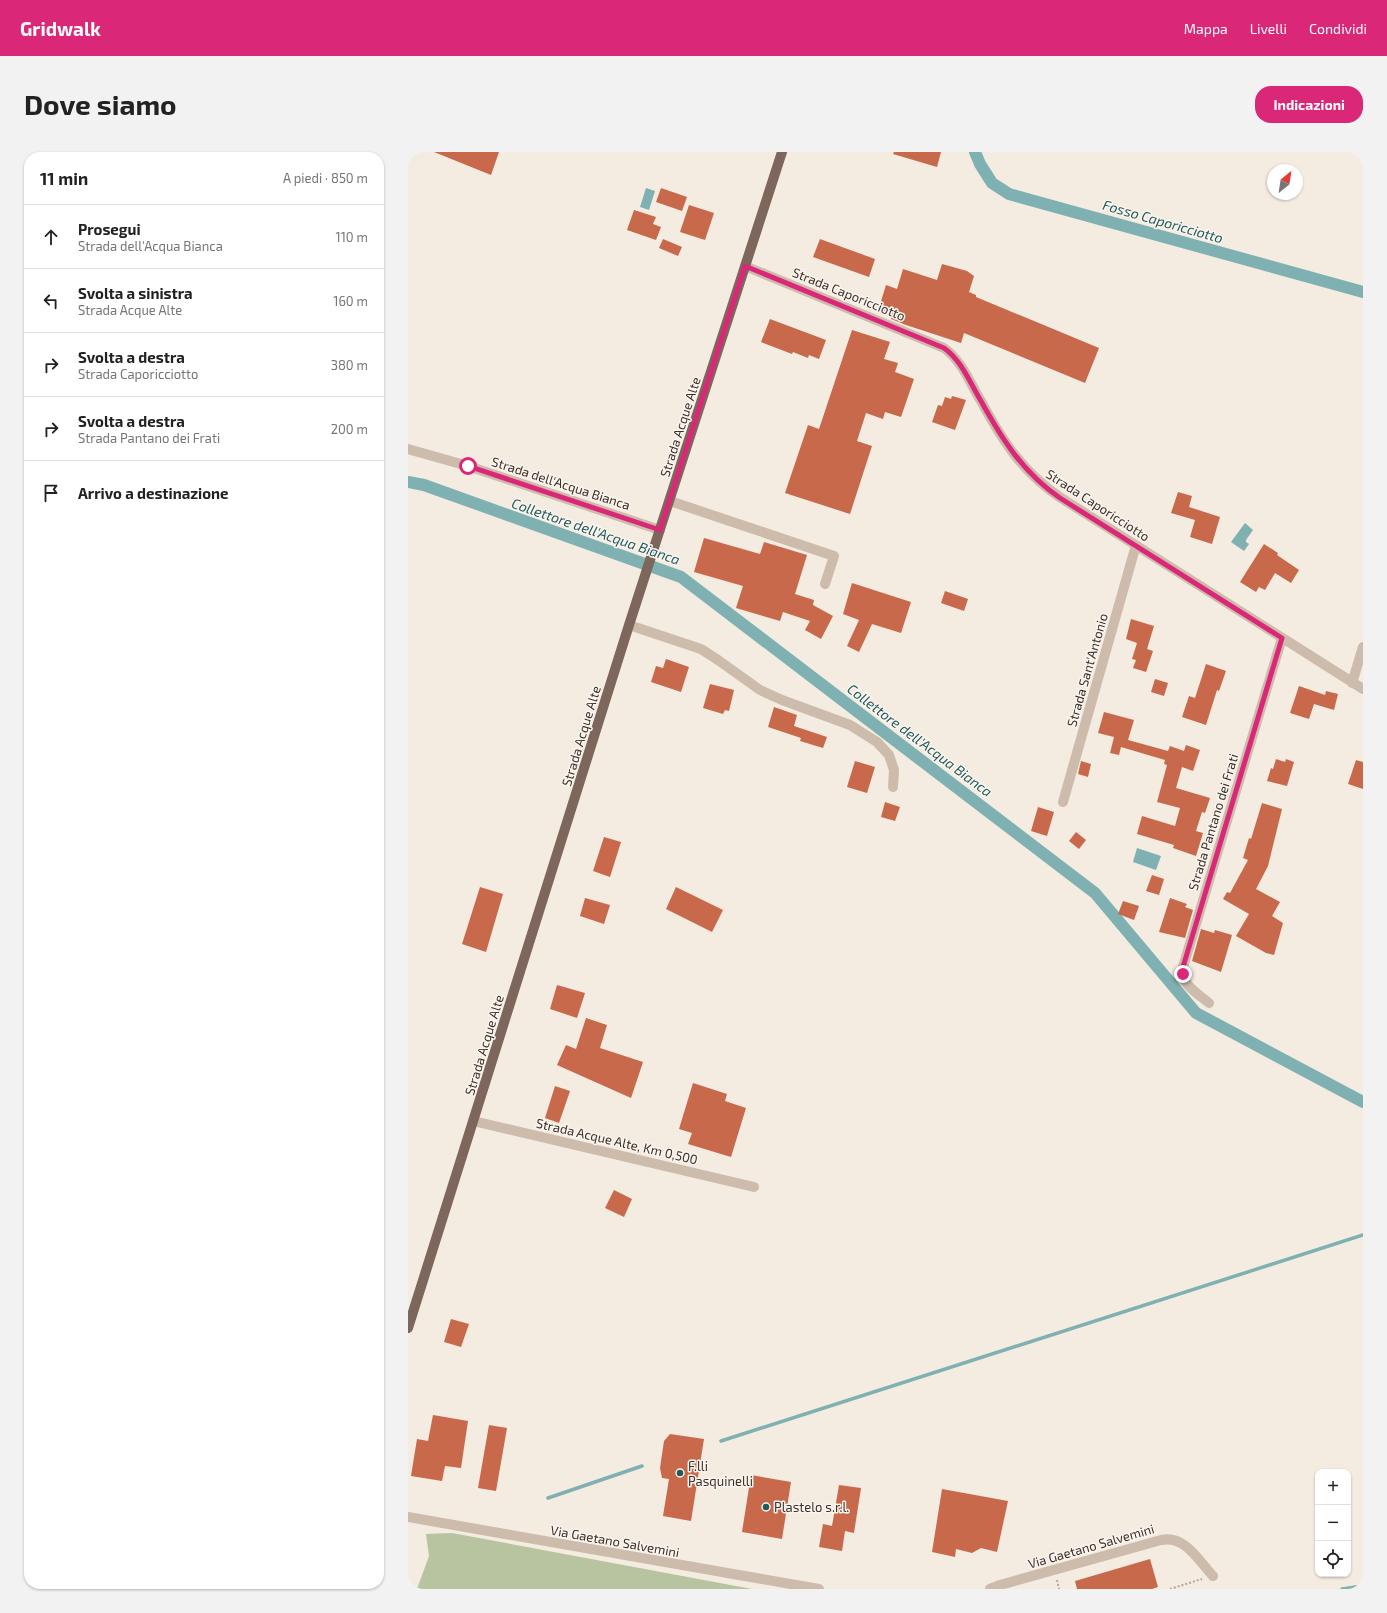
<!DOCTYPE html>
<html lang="it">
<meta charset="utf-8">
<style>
:root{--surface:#fff;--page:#f2f2f2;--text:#222;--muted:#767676;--line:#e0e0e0;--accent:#db2777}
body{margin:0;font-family:"Exo 2",sans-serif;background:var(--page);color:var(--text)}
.controls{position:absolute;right:12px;bottom:12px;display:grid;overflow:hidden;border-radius:8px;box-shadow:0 1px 3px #0004}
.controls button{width:36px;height:36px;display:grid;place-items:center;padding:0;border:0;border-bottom:1px solid var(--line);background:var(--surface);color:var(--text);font:20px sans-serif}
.compass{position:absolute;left:859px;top:12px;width:36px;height:36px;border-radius:50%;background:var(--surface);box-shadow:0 1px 3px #0004;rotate:30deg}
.stop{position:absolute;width:12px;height:12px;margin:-9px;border:3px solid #db2777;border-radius:50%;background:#fff}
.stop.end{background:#db2777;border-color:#fff;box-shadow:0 1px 4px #0008}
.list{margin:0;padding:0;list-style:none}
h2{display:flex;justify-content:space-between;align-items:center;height:52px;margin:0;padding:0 16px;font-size:17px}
h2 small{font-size:13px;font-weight:400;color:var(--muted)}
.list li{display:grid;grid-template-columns:26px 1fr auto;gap:12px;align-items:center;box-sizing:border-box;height:64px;padding:0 16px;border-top:1px solid var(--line)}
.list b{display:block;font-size:15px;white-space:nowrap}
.list p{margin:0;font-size:13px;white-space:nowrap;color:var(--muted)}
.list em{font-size:13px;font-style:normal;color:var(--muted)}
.icon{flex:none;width:22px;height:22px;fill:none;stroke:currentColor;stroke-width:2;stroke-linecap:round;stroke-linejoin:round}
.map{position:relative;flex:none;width:955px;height:1437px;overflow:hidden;border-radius:16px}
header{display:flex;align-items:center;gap:24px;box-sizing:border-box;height:56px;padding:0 20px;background:var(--accent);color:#fff}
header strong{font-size:19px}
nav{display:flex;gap:22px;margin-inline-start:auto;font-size:14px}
.intro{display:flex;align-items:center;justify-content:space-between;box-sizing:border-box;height:96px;padding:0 24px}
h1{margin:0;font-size:28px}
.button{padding:10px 18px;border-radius:16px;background:var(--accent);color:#fff;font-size:14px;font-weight:700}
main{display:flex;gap:24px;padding:0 24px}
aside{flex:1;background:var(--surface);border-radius:16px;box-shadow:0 1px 3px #0004}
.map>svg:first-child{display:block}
.green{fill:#b8c4a0}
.water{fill:#7fb0b2}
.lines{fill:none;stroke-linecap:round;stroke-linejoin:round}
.stream{stroke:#7fb0b2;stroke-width:3.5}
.canal{stroke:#7fb0b2;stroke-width:12}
.building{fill:#c8694b}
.path{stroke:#b9a596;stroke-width:2;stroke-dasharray:2 2;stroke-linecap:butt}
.minor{stroke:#cdbbac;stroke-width:10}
.major{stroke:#7d675c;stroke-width:10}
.route{stroke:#db2777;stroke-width:5}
.poi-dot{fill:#1f5a5e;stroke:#fbf5ee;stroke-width:1.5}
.labels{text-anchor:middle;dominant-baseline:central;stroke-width:3;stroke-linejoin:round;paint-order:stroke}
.street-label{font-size:13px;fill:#3b302b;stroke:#fbf5ee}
.poi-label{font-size:13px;fill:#3b302b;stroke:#fbf5ee;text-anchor:start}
.water-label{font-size:14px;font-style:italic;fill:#1f5a5e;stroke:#fbf5ee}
</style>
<header>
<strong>Gridwalk</strong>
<nav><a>Mappa</a><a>Livelli</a><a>Condividi</a></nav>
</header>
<div class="intro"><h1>Dove siamo</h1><a class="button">Indicazioni</a></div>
<main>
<aside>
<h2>11 min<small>A piedi · 850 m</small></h2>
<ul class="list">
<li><svg class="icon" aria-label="ahead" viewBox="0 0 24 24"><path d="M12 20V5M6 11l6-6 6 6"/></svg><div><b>Prosegui</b><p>Strada dell'Acqua Bianca</p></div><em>110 m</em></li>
<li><svg class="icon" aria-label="left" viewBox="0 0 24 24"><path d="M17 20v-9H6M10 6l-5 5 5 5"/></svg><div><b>Svolta a sinistra</b><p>Strada Acque Alte</p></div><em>160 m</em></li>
<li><svg class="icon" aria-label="right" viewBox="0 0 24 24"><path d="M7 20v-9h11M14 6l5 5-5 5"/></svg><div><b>Svolta a destra</b><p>Strada Caporicciotto</p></div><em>380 m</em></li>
<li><svg class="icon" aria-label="right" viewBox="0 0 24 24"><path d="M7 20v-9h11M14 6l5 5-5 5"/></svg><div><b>Svolta a destra</b><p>Strada Pantano dei Frati</p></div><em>200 m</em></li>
<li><svg class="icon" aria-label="arrive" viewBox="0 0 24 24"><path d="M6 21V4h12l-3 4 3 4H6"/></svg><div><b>Arrivo a destinazione</b></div></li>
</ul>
</aside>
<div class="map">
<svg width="955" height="1437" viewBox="0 0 955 1437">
<rect width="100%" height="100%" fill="#f4ebe1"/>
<!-- green -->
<path class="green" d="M 44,1381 L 344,1437 L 9,1437 L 21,1404 L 18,1382 Z"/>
<!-- water -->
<path class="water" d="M 238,36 L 247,39 L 241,58 L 232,55 Z
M 837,371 L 845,378 L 838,388 L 838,390 L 841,392 L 836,399 L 823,390 Z
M 729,696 L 753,704 L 748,718 L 725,710 Z"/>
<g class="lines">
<!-- stream -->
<path class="stream" d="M 313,1289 L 955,1083
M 140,1346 L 234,1314
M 934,1437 L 955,1434"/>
<!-- canal -->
<path class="canal" d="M 567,0 L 572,12 L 584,31 L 601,42 L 955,140
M 0,330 L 16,333 L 273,425 L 687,741 L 788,861 L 955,950"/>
</g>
<!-- building -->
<path class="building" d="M 26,0 L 91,0 L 83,23 Z
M 486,0 L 533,0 L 529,15 L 485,2 Z
M 253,36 L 279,45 L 274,59 L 248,50 Z
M 281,53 L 306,61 L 297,88 L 272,80 Z
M 226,58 L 248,65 L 245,72 L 253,75 L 248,88 L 219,78 Z
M 255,87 L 274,95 L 270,104 L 251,96 Z
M 412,87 L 467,107 L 461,125 L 405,105 Z
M 534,112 L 559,119 L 566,124 L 561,140 L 568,143 L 568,145 L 691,196 L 677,231 L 556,181 L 553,191 L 498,173 L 483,167 L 484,164 L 470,159 L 478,133 L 489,137 L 495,117 L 529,128 Z
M 362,167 L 418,188 L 411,207 L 401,203 L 400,206 L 385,200 L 384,202 L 353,190 Z
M 444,178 L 482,190 L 476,207 L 490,211 L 487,220 L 506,227 L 493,265 L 477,260 L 475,267 L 458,261 L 449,289 L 464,294 L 442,362 L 377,341 L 400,273 L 411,277 Z
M 544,244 L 558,248 L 547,278 L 524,270 L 530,253 L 534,254 L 537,245 L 543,247 Z
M 770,340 L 784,344 L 781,355 L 812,365 L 804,392 L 782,385 L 787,368 L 763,361 Z
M 296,386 L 352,402 L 356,390 L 399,403 L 387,442 L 406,448 L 405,453 L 425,464 L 413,487 L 397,478 L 402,469 L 375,460 L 372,469 L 328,456 L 335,434 L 286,420 Z
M 856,392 L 870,401 L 869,403 L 891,418 L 883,431 L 867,421 L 857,438 L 851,435 L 848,440 L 832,430 Z
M 444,431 L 503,450 L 493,481 L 464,472 L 451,500 L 439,494 L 451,468 L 435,462 Z
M 537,439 L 560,447 L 556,459 L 533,451 Z
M 723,467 L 746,474 L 739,497 L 745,499 L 738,520 L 725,516 L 728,508 L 724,507 L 729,491 L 718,487 Z
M 258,507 L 281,515 L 273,540 L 243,530 L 248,514 L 255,516 Z
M 798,512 L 818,519 L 811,539 L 809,538 L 798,573 L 774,565 L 781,544 L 787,546 Z
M 747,527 L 760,531 L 756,544 L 743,540 Z
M 302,532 L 326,538 L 321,559 L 317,558 L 315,562 L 295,556 Z
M 891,534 L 917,543 L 918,539 L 930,542 L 926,558 L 906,552 L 901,567 L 882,561 Z
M 366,555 L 389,563 L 386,574 L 419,585 L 415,596 L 392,589 L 393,586 L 360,575 Z
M 696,560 L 726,568 L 720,588 L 760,599 L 762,594 L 776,599 L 778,593 L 792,598 L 785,619 L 774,615 L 768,636 L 802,646 L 797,661 L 794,660 L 788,679 L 795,681 L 788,704 L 765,696 L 766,693 L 729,682 L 734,664 L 767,674 L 772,656 L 749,650 L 759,613 L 756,612 L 757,608 L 713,595 L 711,603 L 702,601 L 706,585 L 690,581 Z
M 868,607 L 877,610 L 878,607 L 886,610 L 879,634 L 859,629 L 863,616 L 865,617 Z
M 948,608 L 955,610 L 955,637 L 940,632 Z
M 447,609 L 467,615 L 459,641 L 439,635 Z
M 673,609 L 683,612 L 680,625 L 670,622 Z
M 477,650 L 492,655 L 487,669 L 473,665 Z
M 854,651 L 874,657 L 860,714 L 848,737 L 872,750 L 864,764 L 875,771 L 866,803 L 858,801 L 828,784 L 841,762 L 815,747 L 819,740 L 822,741 L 840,708 L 835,706 L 841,686 L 843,687 Z
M 630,655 L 646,660 L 639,684 L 623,679 Z
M 668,680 L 678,688 L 671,697 L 661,689 Z
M 196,685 L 213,690 L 202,725 L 185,719 Z
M 744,723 L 756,727 L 751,743 L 738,739 Z
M 72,735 L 95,742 L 78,800 L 54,792 Z
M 268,735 L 315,758 L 304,780 L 258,757 Z
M 177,746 L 202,753 L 196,772 L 172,764 Z
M 762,746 L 779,752 L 777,755 L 785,758 L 777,786 L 751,780 Z
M 715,749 L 731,754 L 726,768 L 710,762 Z
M 793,777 L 806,781 L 807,778 L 824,783 L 813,820 L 784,809 Z
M 149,833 L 177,841 L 169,866 L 142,857 Z
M 178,866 L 199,873 L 192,896 L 235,910 L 223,946 L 149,913 L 158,893 L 168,897 Z
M 285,931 L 319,942 L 317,949 L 338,956 L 323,1005 L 280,992 L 284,981 L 271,977 Z
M 147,934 L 162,939 L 151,971 L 137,966 Z
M 206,1038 L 224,1047 L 216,1065 L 197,1056 Z
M 43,1167 L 61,1172 L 53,1195 L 36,1190 Z
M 25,1263 L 60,1269 L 53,1316 L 37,1314 L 34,1329 L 3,1324 L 9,1287 L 20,1289 Z
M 81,1273 L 99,1276 L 88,1339 L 70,1336 Z
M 262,1282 L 296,1287 L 283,1369 L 255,1364 L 261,1327 L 254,1326 L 252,1316 L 256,1289 Z
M 343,1323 L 383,1330 L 374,1387 L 334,1380 Z
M 431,1333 L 453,1336 L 446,1381 L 437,1379 L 434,1399 L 411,1395 L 415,1372 L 424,1374 Z
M 534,1337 L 600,1349 L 589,1400 L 573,1396 L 564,1401 L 548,1397 L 547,1405 L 524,1400 Z
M 742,1407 L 750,1435 L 744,1437 L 669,1437 L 667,1429 Z"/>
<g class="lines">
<!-- path -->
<path class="path" d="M 649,1428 L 651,1437
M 762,1437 L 794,1427"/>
<!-- minor -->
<path class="minor" d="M 337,114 L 536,196 C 554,209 562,231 573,249 C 594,288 614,320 653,346 L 955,537
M 0,297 L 60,314 L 252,378
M 262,349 L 426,404 L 417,432
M 221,473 L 293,497 L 310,508 L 352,538 L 374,548 L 442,573 L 469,590 L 481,603 L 486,618 L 485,635
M 944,531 L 955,495
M 655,650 L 728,393
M 801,851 C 789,841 772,832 775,815 L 874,486
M 65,969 L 346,1035
M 0,1365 L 411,1437
M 582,1437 L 592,1433 L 753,1388 C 777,1383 790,1408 805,1424"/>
<!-- major -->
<path class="major" d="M 0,1176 L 221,473 L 374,0"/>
</g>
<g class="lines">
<!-- route -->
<path class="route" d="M 60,314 L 252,378 L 337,114 L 536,196 C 554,209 562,231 573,249 C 594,287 615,321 652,346 L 874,486 L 775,815 L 775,822"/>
</g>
<!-- markers -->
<g class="poi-dot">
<circle cx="272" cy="1321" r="4"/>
<circle cx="358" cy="1355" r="4"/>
</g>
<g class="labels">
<!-- street labels -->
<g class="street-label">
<text transform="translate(441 142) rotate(22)">Strada Caporicciotto</text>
<text transform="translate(272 275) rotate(-72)">Strada Acque Alte</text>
<text transform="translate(153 331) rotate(18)">Strada dell'Acqua Bianca</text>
<text transform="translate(690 353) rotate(33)">Strada Caporicciotto</text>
<text transform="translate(679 518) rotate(-74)">Strada Sant'Antonio</text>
<text transform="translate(173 584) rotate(-73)">Strada Acque Alte</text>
<text transform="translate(805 670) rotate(-73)">Strada Pantano dei Frati</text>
<text transform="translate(76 893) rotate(-73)">Strada Acque Alte</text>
<text transform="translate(209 989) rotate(13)">Strada Acque Alte, Km 0,500</text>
<text transform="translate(207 1389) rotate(10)">Via Gaetano Salvemini</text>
<text transform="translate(683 1394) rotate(-16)">Via Gaetano Salvemini</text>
</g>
<!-- poi labels -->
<g class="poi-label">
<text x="280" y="1314">F.lli<tspan x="280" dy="15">Pasquinelli</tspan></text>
<text x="366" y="1355">Plastelo s.r.l.</text>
</g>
<!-- water labels -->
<g class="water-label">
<text transform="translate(755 69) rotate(16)">Fosso Caporicciotto</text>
<text transform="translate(188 379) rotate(19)">Collettore dell'Acqua Bianca</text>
<text transform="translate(512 588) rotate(37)">Collettore dell'Acqua Bianca</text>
</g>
</g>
</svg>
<div class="controls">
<button>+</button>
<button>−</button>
<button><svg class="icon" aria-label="locate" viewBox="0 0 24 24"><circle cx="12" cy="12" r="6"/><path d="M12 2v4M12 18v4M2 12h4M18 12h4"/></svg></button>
</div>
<svg class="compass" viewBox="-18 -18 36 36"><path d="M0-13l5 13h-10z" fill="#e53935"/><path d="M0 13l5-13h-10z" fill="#767676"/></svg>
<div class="stop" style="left:60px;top:314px"></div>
<div class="stop end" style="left:775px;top:822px"></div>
</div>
</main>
